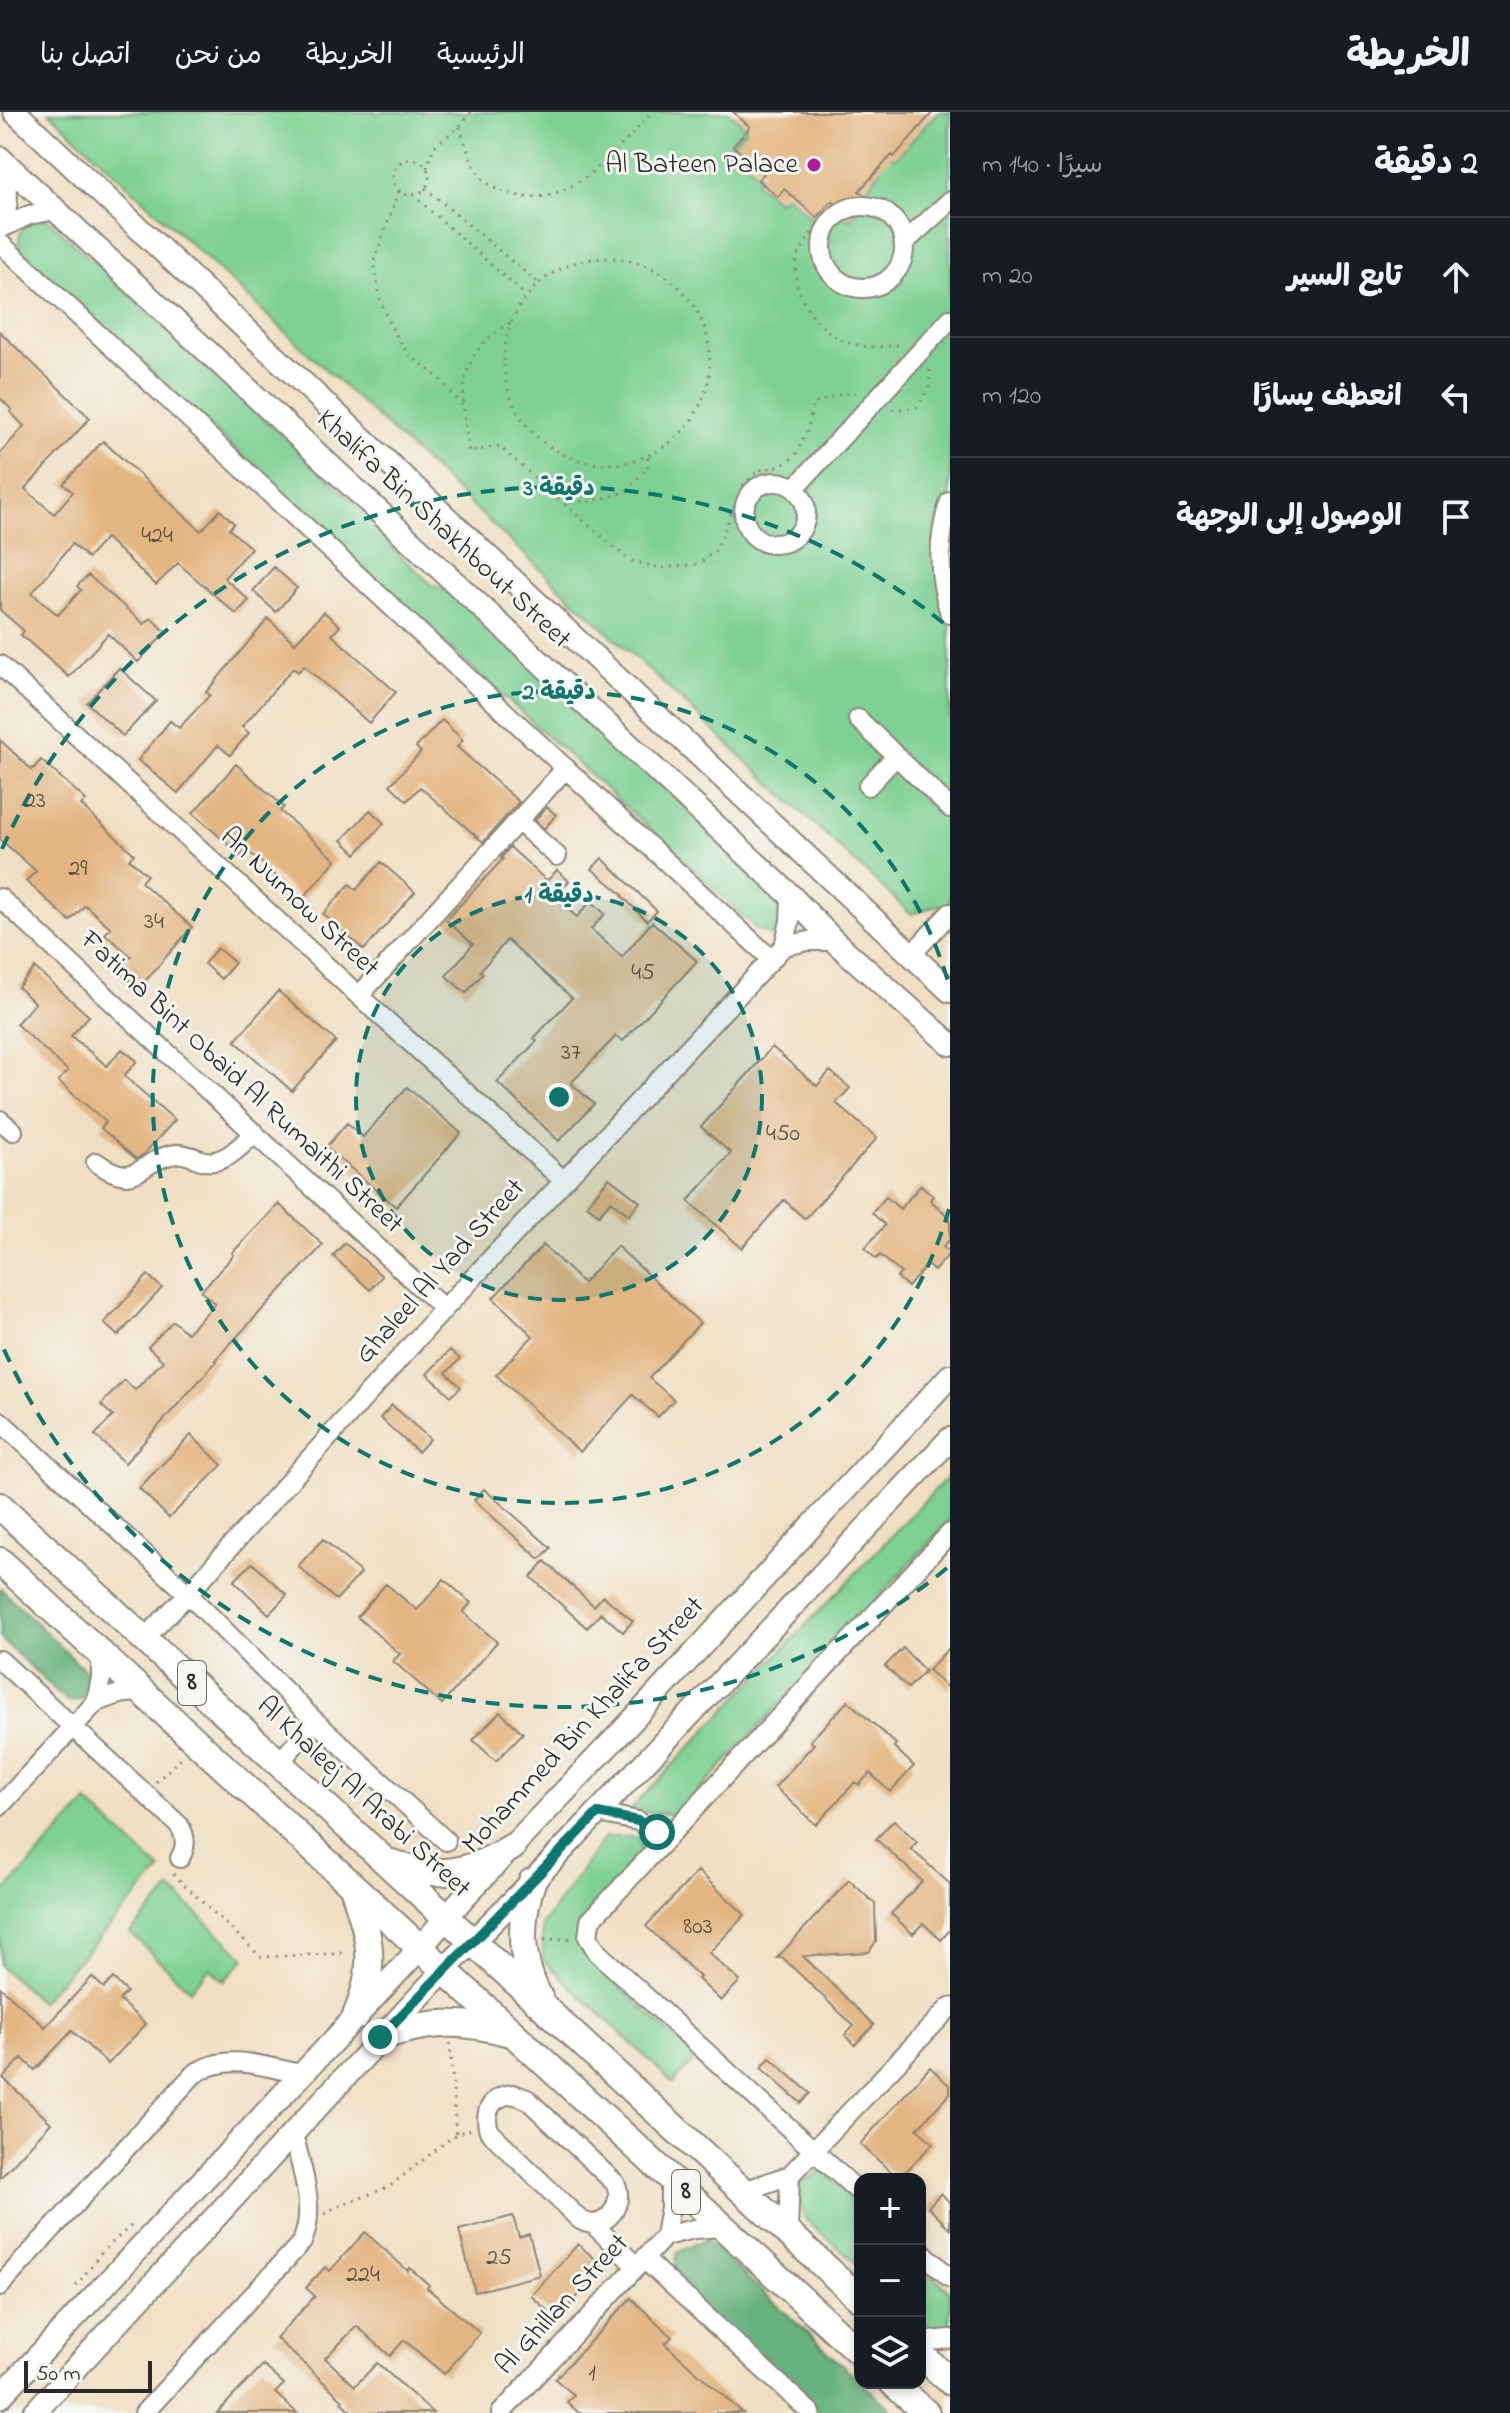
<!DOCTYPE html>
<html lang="ar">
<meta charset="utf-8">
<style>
:root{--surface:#171b24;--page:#20242c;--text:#f1f3f6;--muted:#9ea1a6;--line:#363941}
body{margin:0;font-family:"Indie Flower","Playpen Sans Arabic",sans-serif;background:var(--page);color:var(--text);direction:rtl}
.controls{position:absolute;right:24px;bottom:24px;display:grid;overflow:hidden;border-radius:16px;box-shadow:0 4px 12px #0003}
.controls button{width:72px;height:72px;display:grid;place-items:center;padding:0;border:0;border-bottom:2px solid var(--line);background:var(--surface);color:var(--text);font:40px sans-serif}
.scale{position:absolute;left:24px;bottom:20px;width:128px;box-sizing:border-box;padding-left:8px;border:4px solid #2b2b2b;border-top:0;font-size:22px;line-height:28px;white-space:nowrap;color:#2b2b2b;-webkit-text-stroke:6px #f6f6f2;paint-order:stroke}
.stop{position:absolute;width:24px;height:24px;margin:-18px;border:6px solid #0f766e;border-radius:50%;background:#fff}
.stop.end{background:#0f766e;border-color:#fff;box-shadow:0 2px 8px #0008}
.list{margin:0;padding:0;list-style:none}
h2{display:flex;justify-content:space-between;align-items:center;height:104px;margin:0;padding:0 32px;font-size:34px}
h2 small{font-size:26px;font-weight:400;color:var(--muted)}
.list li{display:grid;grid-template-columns:52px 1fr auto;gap:24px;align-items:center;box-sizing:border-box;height:120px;padding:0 32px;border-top:2px solid var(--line)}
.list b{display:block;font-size:30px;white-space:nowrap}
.list em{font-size:26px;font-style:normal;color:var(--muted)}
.icon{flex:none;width:44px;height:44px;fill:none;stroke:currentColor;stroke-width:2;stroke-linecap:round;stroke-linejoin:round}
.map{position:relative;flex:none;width:950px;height:2301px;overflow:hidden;direction:ltr}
header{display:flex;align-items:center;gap:48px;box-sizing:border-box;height:112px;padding:0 40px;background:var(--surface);border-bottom:2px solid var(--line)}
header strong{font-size:38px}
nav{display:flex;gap:44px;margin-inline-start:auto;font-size:28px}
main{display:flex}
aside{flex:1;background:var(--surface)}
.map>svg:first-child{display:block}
.green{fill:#7dd092;stroke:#547e5e;stroke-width:2}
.forest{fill:#66b27c;stroke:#486e54;stroke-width:2}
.building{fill:#e3b581}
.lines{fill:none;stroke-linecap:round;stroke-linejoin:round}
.minor-casing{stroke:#8e8576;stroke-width:22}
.major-casing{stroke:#8e8576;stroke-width:26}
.highway-casing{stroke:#8e8576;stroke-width:30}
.path{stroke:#8e8576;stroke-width:3;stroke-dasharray:2 6;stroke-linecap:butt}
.minor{stroke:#fff;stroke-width:18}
.major{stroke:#fff;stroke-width:22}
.highway{stroke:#fff;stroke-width:26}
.route{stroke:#0f766e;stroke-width:10}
.ring{fill:none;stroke:#0f766e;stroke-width:4;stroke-dasharray:14 10}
.poi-dot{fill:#b5179e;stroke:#f6f6f2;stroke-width:3}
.labels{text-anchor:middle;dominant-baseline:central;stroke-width:6;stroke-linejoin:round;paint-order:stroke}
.number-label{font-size:24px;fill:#594e40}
.shield{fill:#f6f6f2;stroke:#686867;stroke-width:2}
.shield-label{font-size:26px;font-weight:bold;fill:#2b2b2b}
.poi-label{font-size:28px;fill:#2b2b2b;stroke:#f6f6f2;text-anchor:end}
.street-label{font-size:28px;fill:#2b2b2b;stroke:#f6f6f2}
.centre{fill:#0f766e;stroke:#f6f6f2;stroke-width:4}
.ring-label{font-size:24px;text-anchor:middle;font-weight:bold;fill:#0f766e;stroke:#f6f6f2;stroke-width:6;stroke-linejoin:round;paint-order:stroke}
</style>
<header>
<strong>الخريطة</strong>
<nav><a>الرئيسية</a><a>الخريطة</a><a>من نحن</a><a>اتصل بنا</a></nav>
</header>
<main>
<aside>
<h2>2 دقيقة<small>سيرًا · 140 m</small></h2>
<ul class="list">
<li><svg class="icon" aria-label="ahead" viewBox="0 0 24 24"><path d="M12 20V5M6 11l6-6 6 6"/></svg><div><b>تابع السير</b></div><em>20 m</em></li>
<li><svg class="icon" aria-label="left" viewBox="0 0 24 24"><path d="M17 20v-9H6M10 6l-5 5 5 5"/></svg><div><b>انعطف يسارًا</b></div><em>120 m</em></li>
<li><svg class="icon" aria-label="arrive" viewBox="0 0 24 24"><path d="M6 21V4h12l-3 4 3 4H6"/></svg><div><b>الوصول إلى الوجهة</b></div></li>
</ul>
</aside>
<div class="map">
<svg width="950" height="2301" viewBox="0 0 950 2301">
<rect width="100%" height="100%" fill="#f6f6f2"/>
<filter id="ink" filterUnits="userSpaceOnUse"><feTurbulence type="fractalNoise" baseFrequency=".0125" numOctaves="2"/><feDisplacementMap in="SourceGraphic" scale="16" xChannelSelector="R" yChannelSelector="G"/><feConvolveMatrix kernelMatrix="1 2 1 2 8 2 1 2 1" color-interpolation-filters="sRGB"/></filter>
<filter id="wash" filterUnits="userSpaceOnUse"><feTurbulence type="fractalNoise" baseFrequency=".006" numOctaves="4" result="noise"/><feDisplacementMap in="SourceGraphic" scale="32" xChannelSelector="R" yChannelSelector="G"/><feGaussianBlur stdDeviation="1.8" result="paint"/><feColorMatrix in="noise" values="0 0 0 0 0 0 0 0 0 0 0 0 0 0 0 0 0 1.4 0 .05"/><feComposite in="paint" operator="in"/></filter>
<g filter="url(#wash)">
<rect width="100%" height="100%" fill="#f0dfc2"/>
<!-- green -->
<path class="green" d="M 49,0 L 729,0 L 747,16 L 729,36 L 761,64 L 755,70 L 778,89 L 785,82 L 816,109 L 831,92 L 850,107 L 870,84 L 864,78 L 881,58 L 872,49 L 882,37 L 895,47 L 937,0 L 950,0 L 950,804 L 939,793 L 911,802 Z
M 45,105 L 383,417 L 391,435 L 432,473 L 457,483 L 791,794 L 790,815 L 772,824 L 757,818 L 693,756 L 385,477 L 20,137 C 15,118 28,109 45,105 Z
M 950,1362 L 950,1408 L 677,1703 L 630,1698 Z
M 87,1690 L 161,1758 L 40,1890 L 0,1854 L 0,1785 Z
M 605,1725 L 638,1725 L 642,1740 L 580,1811 L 581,1839 L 696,1946 L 673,1971 L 543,1848 L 542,1813 Z
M 171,1777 L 245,1846 L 224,1869 L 210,1856 L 190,1878 L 130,1821 Z
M 822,2059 L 860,2091 L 860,2154 L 805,2107 L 798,2086 L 800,2071 Z
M 920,2150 L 950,2180 L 950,2213 L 932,2217 L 920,2206 Z"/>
<!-- forest -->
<path class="forest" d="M 0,1476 L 92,1565 C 88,1582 87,1588 67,1589 L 0,1526 Z
M 705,2127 L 895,2301 L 811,2301 L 673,2175 L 677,2141 Z"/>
<g id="blocks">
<!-- building -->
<path class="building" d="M 733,0 L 933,0 L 894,45 L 892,43 L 859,79 L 866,85 L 850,104 L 832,89 L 817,106 L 784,77 L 778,85 L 758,68 L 764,61 L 733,34 L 750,15 Z
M 0,220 L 90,306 L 25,377 L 54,402 L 73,380 L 63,372 L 103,329 L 201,419 L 220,398 L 234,411 L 229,417 L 251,436 L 224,466 L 249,488 L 236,502 L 178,451 L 156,473 L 106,426 L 88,446 L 72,432 L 32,481 L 58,503 L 81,478 L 77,474 L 88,463 L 144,512 L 151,506 L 166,520 L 138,550 L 108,522 L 69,565 L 21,523 L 24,519 L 0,498 L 0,342 L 24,314 L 10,300 L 12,298 L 0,286 Z
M 274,455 L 297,476 L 276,500 L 253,479 Z
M 324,500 L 340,514 L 332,523 L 396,580 L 369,611 L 304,554 L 298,560 L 293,556 L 242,615 L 249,621 L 230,643 L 218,633 L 178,681 L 138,648 L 170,609 L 179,616 L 210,583 L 206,580 L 268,507 L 295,531 Z
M 119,556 L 156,589 L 123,624 L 87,591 Z
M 442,608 L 463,628 L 457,635 L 519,690 L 483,730 L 420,675 L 407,689 L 390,673 L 421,640 L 416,635 Z
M 0,628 L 32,658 L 41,648 L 86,688 L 81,693 L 134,742 L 129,747 L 147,763 L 141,770 L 192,815 L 139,876 L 118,859 L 131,844 L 105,822 L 111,816 L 85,793 L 70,809 L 26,769 L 36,759 L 0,727 Z
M 236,652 L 284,695 L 280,699 L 336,748 L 302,787 L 246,737 L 241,744 L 193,701 Z
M 547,695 L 556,703 L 544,717 L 535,708 Z
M 370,698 L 384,711 L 356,742 L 342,728 Z
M 510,735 L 547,769 L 557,758 L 569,769 L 554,785 L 577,805 L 591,789 L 605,802 L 591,817 L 622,845 L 652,810 L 697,849 L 623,929 L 616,924 L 571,971 L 594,992 L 559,1029 L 497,970 L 537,929 L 534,926 L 572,886 L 507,828 L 480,859 L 483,861 L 466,881 L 446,864 L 473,832 L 446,808 L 503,747 L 501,746 Z
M 602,746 L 657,799 L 647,809 L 622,784 L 623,783 L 592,757 Z
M 381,750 L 415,780 L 364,838 L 323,802 L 350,772 L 356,778 Z
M 217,836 L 235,851 L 221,867 L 204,852 Z
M 35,856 L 89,904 L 71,924 L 107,954 L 122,937 L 137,949 L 124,964 L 175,1008 L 145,1041 L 136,1047 L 101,1016 L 106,1010 L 58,969 L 68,959 L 16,912 L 35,891 L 18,875 Z
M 278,879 L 336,929 L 292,979 L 235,929 Z
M 772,935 L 817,974 L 830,959 L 850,976 L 836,991 L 877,1026 L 805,1107 L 784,1088 L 742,1136 L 688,1089 L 731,1041 L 701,1015 Z
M 407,975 L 461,1021 L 396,1095 L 326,1035 L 347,1011 L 363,1025 Z
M 609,1066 L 640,1090 L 629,1103 L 611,1089 L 599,1103 L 587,1093 Z
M 921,1073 L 933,1084 L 930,1088 L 950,1106 L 950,1127 L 943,1135 L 950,1141 L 934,1159 L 927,1153 L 908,1175 L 897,1165 L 901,1161 L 880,1143 L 876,1147 L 865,1136 L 885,1113 L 872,1101 L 886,1085 L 900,1097 Z
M 279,1092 L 323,1133 L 215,1248 L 217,1249 L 125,1351 L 95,1323 L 113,1304 L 101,1293 L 124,1268 L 135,1278 L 163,1249 L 148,1235 L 173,1209 L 187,1221 L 215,1192 L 201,1179 L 234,1143 L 232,1141 Z
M 345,1131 L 382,1164 L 370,1178 L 333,1144 Z
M 543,1133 L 583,1171 L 617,1134 L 700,1211 L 649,1266 L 674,1288 L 658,1305 L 633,1283 L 580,1340 L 496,1263 L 533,1224 L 493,1186 Z
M 148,1163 L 162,1176 L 118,1224 L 104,1211 Z
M 450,1238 L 460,1247 L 446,1261 L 461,1275 L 451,1284 L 427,1262 Z
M 392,1293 L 430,1327 L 418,1340 L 380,1306 Z
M 191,1323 L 222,1353 L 169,1406 L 139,1376 Z
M 484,1377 L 551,1436 L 540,1447 L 474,1388 Z
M 323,1427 L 361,1461 L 336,1488 L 298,1454 Z
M 545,1449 L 594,1494 L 603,1484 L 633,1509 L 623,1520 L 601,1501 L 587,1516 L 531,1465 Z
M 252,1451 L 287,1483 L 269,1502 L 234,1469 Z
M 444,1467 L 471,1491 L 463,1500 L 497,1530 L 442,1592 L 393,1549 L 400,1542 L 357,1505 L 386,1472 L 417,1498 Z
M 950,1535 L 950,1578 L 928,1558 Z
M 903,1536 L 925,1559 L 908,1576 L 885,1554 Z
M 848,1589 L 896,1632 L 894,1635 L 914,1654 L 890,1680 L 870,1661 L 859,1673 L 855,1670 L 816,1713 L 775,1675 L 814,1632 L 810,1629 Z
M 500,1600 L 523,1621 L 496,1649 L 473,1628 Z
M 894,1708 L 917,1730 L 911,1737 L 950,1772 L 950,1818 L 941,1828 L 923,1811 L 913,1822 L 891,1802 L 922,1769 L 876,1727 Z
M 698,1759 L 745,1803 L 709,1841 L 740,1869 L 721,1889 L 698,1867 L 700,1865 L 646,1814 Z
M 849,1768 L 875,1792 L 876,1829 L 869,1840 L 803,1844 L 874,1913 L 855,1933 L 845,1923 L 854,1914 L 783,1846 L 777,1846 Z
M 92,1865 L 104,1876 L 113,1866 L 127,1880 L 119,1888 L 146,1912 L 108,1952 L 72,1919 L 35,1958 L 22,1946 L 3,1966 L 51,2011 L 0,2066 L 0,1875 L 45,1915 Z
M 770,1946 L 810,1981 L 801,1991 L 761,1956 Z
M 930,1955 L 950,1974 L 950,1981 L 917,2017 L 933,2031 L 899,2067 L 860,2032 Z
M 941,2081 L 950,2091 L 950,2117 L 928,2095 Z
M 513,2104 L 519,2125 L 529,2122 L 540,2163 L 475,2180 L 459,2118 Z
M 365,2120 L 408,2159 L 410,2156 L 429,2173 L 427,2176 L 480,2221 L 444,2262 L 404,2228 L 390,2244 L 357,2214 L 325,2246 L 355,2274 L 377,2251 L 433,2301 L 353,2301 L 341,2290 L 343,2288 L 276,2226 L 315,2184 L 306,2176 L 325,2155 L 330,2159 Z
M 578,2132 L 604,2155 L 557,2207 L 531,2184 Z
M 631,2186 L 672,2225 L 665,2232 L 743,2301 L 579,2301 L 567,2290 L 574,2283 L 555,2267 Z
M 263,2253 L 284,2272 L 275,2281 L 297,2301 L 217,2301 Z"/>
</g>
</g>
<g filter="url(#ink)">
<use href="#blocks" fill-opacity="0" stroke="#8e8576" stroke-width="2"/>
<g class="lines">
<defs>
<path id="minor" d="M822 135a41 41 0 1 1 82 0a41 41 0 1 1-82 0Z
M 3,114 C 10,91 9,73 3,49
M 0,117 L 29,103 L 56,98
M 905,130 L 950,89
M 0,131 L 771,847
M744 401a31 31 0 1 1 62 0a31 31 0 1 1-62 0Z
M 795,376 L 950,207
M 950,389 C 937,426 938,465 950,502
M 0,553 L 359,884 L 563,1068
M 858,607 L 950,696
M 868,674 L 896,644
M 518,709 L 557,744
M 0,786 L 444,1197
M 784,834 L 809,829 L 834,829
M 911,843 L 950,801
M 359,884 L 566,656
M 0,1008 L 13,1019
M 96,1050 C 140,1081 138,1047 176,1042 C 184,1041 193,1045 201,1048 C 223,1055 239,1035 255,1021
M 0,1309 L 188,1482 L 315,1609 L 446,1729
M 144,1527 L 188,1482 L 444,1197 L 784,834 L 790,809 L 791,784
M 0,1548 L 179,1713 C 186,1724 187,1734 180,1746
M 96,1590 L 101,1566 L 101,1542
M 279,1651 L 315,1609
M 0,1694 L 96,1590 L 119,1582 L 142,1579
M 598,1701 L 638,1709 L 665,1726
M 513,1982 L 527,1987 L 615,2071 C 627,2093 602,2123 579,2107 L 489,2019 C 483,1999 492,1984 513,1982 Z
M 744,2079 L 790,2063 L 950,1895
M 860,2081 L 598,1841 L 588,1825 L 590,1809 L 950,1421
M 594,2113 L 637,2155
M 788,2120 L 790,2063
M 665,2124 L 670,2095 L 670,2065
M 920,2138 L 950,2166
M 644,2147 L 811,2301
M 0,2174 L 193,1963 C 226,1939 264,1955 301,1962
M 920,2230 L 950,2227
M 144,2301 L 302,2130 C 317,2096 301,2056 293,2021
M 501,2301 L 665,2124 L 694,2117 L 723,2115"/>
<path id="major" d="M 15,0 L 950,879
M 0,46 L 791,784 L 834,829 L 950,932
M 0,2285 L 421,1835 L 463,1786 L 630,1611 L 950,1264
M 34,2301 L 444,1858 L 532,1770 L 950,1327"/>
<path id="highway" d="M 0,1394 L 860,2187
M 0,1449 L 860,2241
M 392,1751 C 438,1768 471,1761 512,1735
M 532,1770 C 519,1809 519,1848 539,1885
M 353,1775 C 370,1827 378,1851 356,1904
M 380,1925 C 428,1909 461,1907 510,1921
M 920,2242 L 950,2269
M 893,2271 L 926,2301"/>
</defs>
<!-- minor casing -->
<use href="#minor" class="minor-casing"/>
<!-- major casing -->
<use href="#major" class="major-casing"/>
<!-- highway casing -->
<use href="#highway" class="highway-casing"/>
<!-- path -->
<path class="path" d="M 459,15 C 466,31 471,54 482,66 C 492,77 502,80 515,83 C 571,97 618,37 652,0
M393 65a18 18 0 1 1 36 0a18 18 0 1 1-36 0Z
M 427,56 L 434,34 L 459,15 L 471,0
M 425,76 L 538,171
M 399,79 L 374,149 L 380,187 L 389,211 L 407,241 L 438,265 L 462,293
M 413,83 L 526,184
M 816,114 C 811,124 797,142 796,152 C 793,166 799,182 806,193 C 829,231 859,240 901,232
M504 249a103 103 0 1 1 206 0a103 103 0 1 1-206 0Z
M 510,211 C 454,243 461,284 469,340 L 499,334 L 562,390
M 892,298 L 918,295 L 929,275 L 930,256
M 648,345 L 648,356 L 625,380 L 595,389 L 562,390 L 629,448 L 660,456 L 698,452 L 716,438 L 744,372 L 759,358 L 781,354 L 795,344 L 808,316 L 813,292 L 838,283 L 857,280 L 861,282
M 156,1670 L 182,1645
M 173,1762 L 261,1845 L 348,1841
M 544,1828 L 573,1826
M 450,1931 L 456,2022
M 325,2102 L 330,2098 L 390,2074 L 456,2022 L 472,2017
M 76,2174 L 102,2140 L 133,2112"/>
<!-- minor -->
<use href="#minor" class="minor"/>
<!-- major -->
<use href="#major" class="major"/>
<!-- highway -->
<use href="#highway" class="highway"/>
</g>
</g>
<g class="lines" filter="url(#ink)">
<!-- route -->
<path class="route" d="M 380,1925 L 598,1701 L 638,1709 L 657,1720"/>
</g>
<!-- distance rings -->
<circle cx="559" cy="985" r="203" fill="#0f766e" fill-opacity=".12"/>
<g class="ring">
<circle cx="559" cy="985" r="203"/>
<path d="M949 1097A406 406 0 1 1 949 873"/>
<path d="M947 1456A610 610 0 0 1 2 1233M2 737A610 610 0 0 1 947 514"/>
</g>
<!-- markers -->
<circle class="poi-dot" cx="814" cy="53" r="8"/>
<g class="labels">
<!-- number labels -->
<g class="number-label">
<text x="157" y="424">424</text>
<text x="35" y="689">23</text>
<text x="78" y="757">29</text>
<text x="154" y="810">34</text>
<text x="643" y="861">45</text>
<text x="571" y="941">37</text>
<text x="783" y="1022">450</text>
<text x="698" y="1815">803</text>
<text x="499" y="2146">25</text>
<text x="363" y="2163">224</text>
<text x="592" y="2262">1</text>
</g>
<!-- shield labels -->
<g class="shield">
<rect x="178" y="1549" width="28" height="44" rx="6"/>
<rect x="672" y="2058" width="28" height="44" rx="6"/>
</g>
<g class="shield-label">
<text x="192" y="1571">8</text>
<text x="686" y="2080">8</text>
</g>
<!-- poi labels -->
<g class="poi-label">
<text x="798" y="53">Al Bateen Palace</text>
</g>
<!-- street labels -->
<g class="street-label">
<text transform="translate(443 418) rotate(43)">Khalifa Bin Shakhbout Street</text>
<text transform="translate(299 791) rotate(43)">An Numow Street</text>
<text transform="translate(241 971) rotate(43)">Fatima Bint Obaid Al Rumaithi Street</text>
<text transform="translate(441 1160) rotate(-48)">Ghaleel Al Yad Street</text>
<text transform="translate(584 1614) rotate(-47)">Mohammed Bin Khalifa Street</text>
<text transform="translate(363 1686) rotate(43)">Al Khaleej Al Arabi Street</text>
<text transform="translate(563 2193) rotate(-47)">Al Ghillan Street</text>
</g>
</g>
<circle cx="559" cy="985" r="12" class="centre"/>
<g class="ring-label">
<text x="559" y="383">3 دقيقة</text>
<text x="559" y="587">2 دقيقة</text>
<text x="559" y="790">1 دقيقة</text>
</g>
</svg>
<div class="controls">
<button>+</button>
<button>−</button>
<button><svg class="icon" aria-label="layers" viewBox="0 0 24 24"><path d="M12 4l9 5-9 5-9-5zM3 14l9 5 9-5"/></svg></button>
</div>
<div class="scale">50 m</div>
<div class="stop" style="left:657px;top:1720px"></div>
<div class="stop end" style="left:380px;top:1925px"></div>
</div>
</main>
